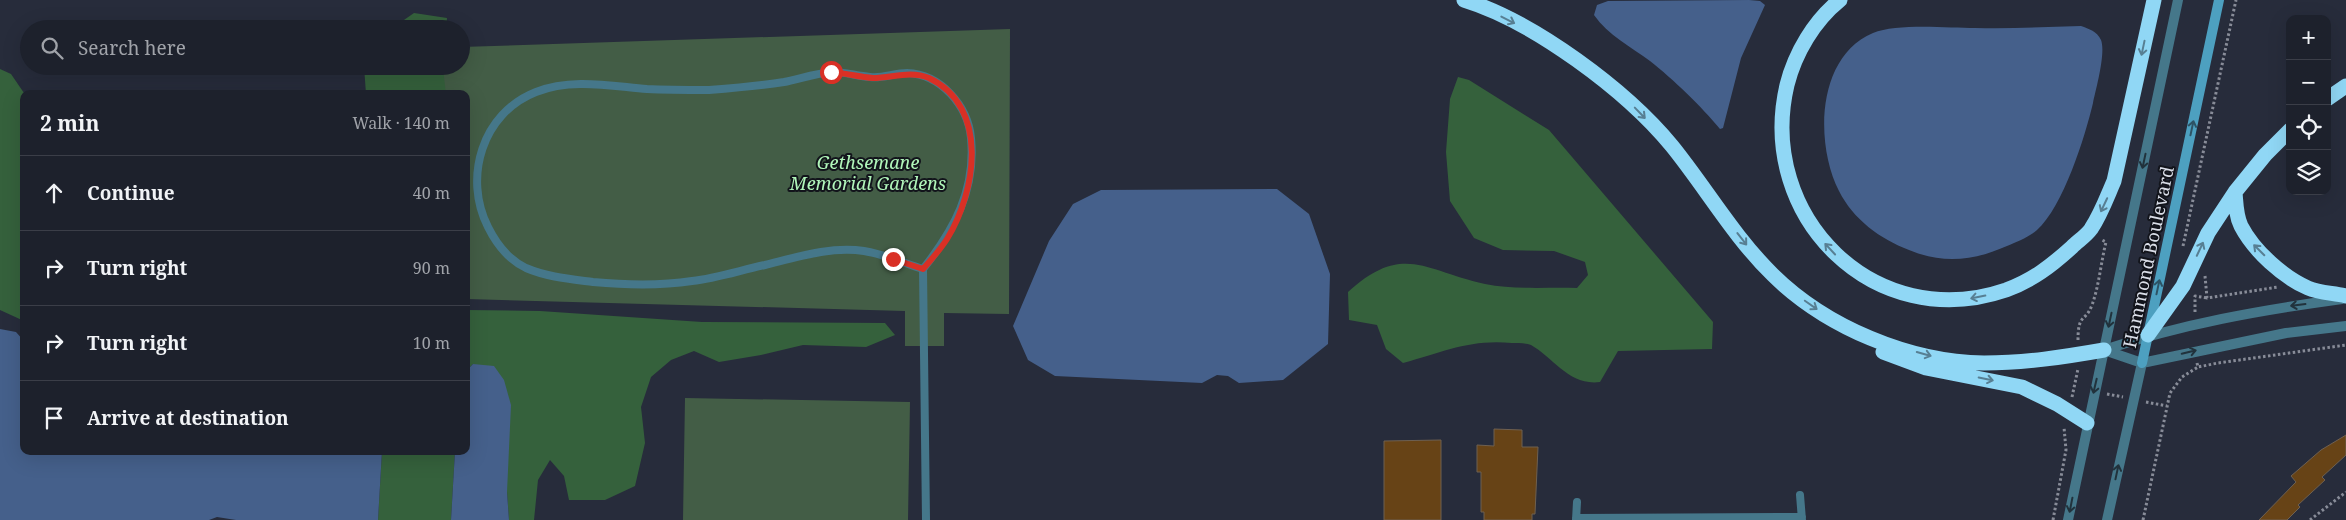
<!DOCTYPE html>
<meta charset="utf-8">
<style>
:root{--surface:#1d212c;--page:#2a2e38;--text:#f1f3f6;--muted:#a0a3a9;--line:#3b3e48}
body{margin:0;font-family:"Noto Serif",serif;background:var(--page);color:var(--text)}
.controls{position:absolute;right:15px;top:15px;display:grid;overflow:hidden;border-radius:10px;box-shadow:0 5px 20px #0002}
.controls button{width:45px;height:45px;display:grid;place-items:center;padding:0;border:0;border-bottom:1px solid var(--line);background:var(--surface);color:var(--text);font:25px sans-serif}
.stop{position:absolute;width:15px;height:15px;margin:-11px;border:4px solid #d93025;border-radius:50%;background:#fff}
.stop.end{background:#d93025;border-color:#fff;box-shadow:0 1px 5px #0008}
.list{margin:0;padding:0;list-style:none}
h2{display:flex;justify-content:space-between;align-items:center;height:65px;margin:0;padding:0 20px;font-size:21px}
h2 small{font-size:16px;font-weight:400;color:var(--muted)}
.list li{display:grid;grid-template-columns:32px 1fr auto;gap:15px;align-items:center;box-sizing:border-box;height:75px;padding:0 20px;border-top:1px solid var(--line)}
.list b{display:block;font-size:19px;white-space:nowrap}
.list em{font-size:16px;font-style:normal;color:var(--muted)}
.icon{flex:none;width:28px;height:28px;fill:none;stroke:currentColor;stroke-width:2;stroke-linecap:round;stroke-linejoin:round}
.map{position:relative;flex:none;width:2346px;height:520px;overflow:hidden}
.search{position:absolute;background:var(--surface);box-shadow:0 5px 20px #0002;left:20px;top:20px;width:450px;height:55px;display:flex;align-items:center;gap:12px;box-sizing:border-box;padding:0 18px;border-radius:28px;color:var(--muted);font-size:19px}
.panel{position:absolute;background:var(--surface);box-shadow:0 5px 20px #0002;left:20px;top:90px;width:450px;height:365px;border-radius:10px}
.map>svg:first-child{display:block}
.green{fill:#435d46}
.forest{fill:#35613c}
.water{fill:#45608b}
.building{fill:#674316;stroke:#6e6051}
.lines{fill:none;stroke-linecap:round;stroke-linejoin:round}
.path{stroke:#888c98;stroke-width:3;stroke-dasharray:2.5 2.5;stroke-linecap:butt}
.service{stroke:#45778a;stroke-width:8}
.tertiary{stroke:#45778a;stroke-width:10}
.secondary{stroke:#4da0c0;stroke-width:10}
.motorway{stroke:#90d7f5;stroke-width:15}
.oneway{stroke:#577f93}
.oneway2{stroke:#2d5365}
.oneway3{stroke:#21323c}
.route{stroke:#d93025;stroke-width:6}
.labels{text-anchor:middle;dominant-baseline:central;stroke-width:4;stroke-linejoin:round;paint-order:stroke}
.park-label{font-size:18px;font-style:italic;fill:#b1f6ba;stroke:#12141b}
.street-label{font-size:18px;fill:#d9dde7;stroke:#12141b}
</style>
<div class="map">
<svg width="2346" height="520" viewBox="0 0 2346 520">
<rect width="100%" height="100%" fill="#272c3b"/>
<!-- green -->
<path class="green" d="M 1010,29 L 1009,314 L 944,313 L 944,346 L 905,346 L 905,311 L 466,299 L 466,94 L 433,94 L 433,66 L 461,66 L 461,47 Z
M 685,398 L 910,402 L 908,520 L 683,520 Z"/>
<!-- forest -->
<path class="forest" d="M 414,13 L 447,18 L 446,29 L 391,29 Z
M 364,66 L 438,66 L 443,69 L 446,94 L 366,94 Z
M 0,69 L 11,74 L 24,93 L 24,321 L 0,310 Z
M 1458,77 L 1469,80 L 1549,130 L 1713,322 L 1712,349 L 1618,351 L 1600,382 C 1569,386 1554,358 1531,345 C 1526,343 1518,343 1512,343 C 1469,339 1444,352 1403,363 L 1386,349 L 1377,325 L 1349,320 L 1348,292 C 1403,242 1425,271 1485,284 C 1514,290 1547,287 1577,288 L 1588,275 L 1585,262 L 1554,251 L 1503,250 L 1474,238 L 1450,201 L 1446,152 L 1450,99 Z
M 466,310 L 540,311 L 702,322 L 885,323 L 895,335 L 866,347 L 803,345 L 761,355 L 719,362 L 694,351 L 671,360 L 651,377 L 641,407 L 645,443 L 635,486 L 605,500 L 569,500 L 564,476 L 550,460 L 538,480 L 534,520 L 509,520 L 507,492 L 473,364 L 466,371 Z
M 382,451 L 455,451 L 451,520 L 378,520 Z"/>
<!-- water -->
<path class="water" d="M 1749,0 L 1760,1 L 1765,5 L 1741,58 L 1723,128 L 1720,129 C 1702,107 1673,79 1650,61 C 1631,47 1608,35 1594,15 L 1597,5 L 1608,1 Z
M 2081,26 C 2089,29 2097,31 2101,40 C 2106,53 2096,89 2093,103 C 2085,137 2063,207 2037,230 C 2029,237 2016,242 2007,246 C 1973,261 1943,264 1909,250 C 1880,239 1853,219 1839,191 C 1815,144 1816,57 1873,33 C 1897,23 1948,28 1975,28 C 2010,29 2045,27 2081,26 Z
M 1277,189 L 1309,214 L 1330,274 L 1328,344 L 1283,380 L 1239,383 L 1228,376 L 1217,375 L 1202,383 L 1055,376 L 1028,360 L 1013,326 L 1049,241 L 1073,204 L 1101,190 Z
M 0,329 L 16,332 L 24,341 L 24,451 L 382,451 L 378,520 L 236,520 L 217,517 L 209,520 L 0,520 Z
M 473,364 L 494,366 L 504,380 L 511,405 L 507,492 L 509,520 L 451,520 L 455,451 L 466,451 L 466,371 Z"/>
<!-- building -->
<path class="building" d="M 1494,429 L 1522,430 L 1522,447 L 1538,447 L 1535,514 L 1532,514 L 1532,520 L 1484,520 L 1484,512 L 1481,512 L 1481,472 L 1477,472 L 1477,445 L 1494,446 Z
M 2346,435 L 2346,455 L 2322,477 L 2325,480 L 2298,505 L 2300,507 L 2287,520 L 2259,520 L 2296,482 L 2291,476 L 2321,450 Z
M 1441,440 L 1441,520 L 1384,520 L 1384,441 Z"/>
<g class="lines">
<!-- path -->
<path class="path" d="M 2183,246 L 2236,0
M 2205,276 L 2207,298 L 2278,287
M 2195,312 L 2195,296 L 2207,298
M 2078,340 C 2078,313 2085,323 2092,305 C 2099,286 2101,262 2106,242 L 2102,240
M 2197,363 L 2198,367 L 2218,363 L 2346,345
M 2107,394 L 2123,397
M 2072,397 L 2078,369
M 2146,402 L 2167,406
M 2053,520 L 2066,450 L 2064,427
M 2143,520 L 2170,393 L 2182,377 L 2198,367
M 2310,520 L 2346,492"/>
<!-- service -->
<path class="service" d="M 923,269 C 904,263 884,254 864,251 C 831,246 797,257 765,265 C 741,270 717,278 692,281 C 659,286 626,285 593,282 C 570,279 547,277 526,268 C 509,260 496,243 488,227 C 463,178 482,113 536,92 C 571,78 610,86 647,89 C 667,90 688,90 709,90 C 734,88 759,86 784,82 C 799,79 817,73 833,72 C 845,72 857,76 870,77 C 882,79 894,73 907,73 C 941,74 968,106 971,138 C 976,190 954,230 923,269 L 926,520
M 1800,495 L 1802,520
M 1576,518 L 1802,517
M 1576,520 L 1577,502"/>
<!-- tertiary -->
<path class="tertiary" d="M 2104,350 C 2182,324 2261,310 2342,299
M 2104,350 L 2142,363 L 2286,333 L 2346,326
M 2068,520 L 2178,0
M 2107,520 L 2142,363"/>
<!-- secondary -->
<path class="secondary" d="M 2142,363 L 2219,0"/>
<!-- motorway -->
<path class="motorway" d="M 1464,0 C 1533,21 1626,90 1672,146 C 1706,188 1734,237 1773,275 C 1826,327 1909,362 1984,363 C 2025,363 2064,357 2104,350
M 1840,0 C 1814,21 1795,53 1787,85 C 1756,217 1875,335 2006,290 C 2033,280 2051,266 2072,247 C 2078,241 2086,236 2091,229 C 2101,214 2107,197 2114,181 L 2154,0
M 2327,99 L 2346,86
M 2235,192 C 2236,204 2236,216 2241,226 C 2254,251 2283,277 2308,288 C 2319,293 2334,293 2346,296
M 2148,335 L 2183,286 L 2208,233 L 2235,192 L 2265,155 L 2290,130
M 1883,352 L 1926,368 L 2022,387 L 2057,404 L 2087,423"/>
</g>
<!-- one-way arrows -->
<defs><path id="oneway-shaft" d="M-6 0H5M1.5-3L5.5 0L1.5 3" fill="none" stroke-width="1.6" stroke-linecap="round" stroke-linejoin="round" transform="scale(1.25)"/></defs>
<g class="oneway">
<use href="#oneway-shaft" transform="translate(1508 20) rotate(27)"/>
<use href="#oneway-shaft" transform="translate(2143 48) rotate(102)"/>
<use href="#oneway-shaft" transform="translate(1640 113) rotate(46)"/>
<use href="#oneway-shaft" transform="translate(2104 205) rotate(115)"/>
<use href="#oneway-shaft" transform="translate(1742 239) rotate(52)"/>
<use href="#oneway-shaft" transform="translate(1830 249) rotate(-133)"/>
<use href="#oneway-shaft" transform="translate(2200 249) rotate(-65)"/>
<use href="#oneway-shaft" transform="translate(2259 250) rotate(-135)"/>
<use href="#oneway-shaft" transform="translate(1978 297) rotate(169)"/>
<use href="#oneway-shaft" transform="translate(1811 305) rotate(35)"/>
<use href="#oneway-shaft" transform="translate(1924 354) rotate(16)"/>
<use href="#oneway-shaft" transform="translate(1986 379) rotate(12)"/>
</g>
<g class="oneway2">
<use href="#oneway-shaft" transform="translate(2192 128) rotate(-78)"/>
<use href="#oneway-shaft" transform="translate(2158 287) rotate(-78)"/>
</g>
<g class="oneway3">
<use href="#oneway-shaft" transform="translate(2144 161) rotate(102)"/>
<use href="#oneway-shaft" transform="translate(2298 305) rotate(173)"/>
<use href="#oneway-shaft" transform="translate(2110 320) rotate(102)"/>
<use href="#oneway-shaft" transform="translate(2189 352) rotate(-14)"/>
<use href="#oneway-shaft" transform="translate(2095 386) rotate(103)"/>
<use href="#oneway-shaft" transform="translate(2117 472) rotate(-78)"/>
<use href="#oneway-shaft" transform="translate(2071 505) rotate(101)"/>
</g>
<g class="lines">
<!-- route -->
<path class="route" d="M 831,72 C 845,73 859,77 873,78 C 892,78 910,70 929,78 C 990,107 976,192 947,239 C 940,250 931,260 923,269 L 893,259"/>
</g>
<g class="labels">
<!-- park labels -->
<g class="park-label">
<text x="868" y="162">Gethsemane<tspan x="868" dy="21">Memorial Gardens</tspan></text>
</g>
<!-- street labels -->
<g class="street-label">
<text transform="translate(2148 257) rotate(-78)">Hammond Boulevard</text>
</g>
</g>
</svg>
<div class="controls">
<button>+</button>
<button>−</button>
<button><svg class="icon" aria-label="locate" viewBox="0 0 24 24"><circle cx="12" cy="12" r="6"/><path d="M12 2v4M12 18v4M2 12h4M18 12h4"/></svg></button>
<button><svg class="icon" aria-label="layers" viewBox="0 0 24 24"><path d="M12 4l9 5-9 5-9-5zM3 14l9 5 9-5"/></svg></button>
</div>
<div class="stop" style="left:831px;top:72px"></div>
<div class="stop end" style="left:893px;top:259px"></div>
<div class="search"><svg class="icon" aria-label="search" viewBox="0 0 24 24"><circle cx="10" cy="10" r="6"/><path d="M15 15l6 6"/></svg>Search here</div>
<section class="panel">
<h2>2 min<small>Walk · 140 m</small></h2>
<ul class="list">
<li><svg class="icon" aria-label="ahead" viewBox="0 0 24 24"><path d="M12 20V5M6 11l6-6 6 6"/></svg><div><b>Continue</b></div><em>40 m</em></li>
<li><svg class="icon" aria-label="right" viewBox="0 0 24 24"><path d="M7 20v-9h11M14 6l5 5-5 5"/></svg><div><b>Turn right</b></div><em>90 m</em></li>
<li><svg class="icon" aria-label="right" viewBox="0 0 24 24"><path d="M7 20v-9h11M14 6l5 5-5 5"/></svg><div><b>Turn right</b></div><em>10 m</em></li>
<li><svg class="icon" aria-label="arrive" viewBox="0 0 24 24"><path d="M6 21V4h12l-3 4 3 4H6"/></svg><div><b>Arrive at destination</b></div></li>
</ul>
</section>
</div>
